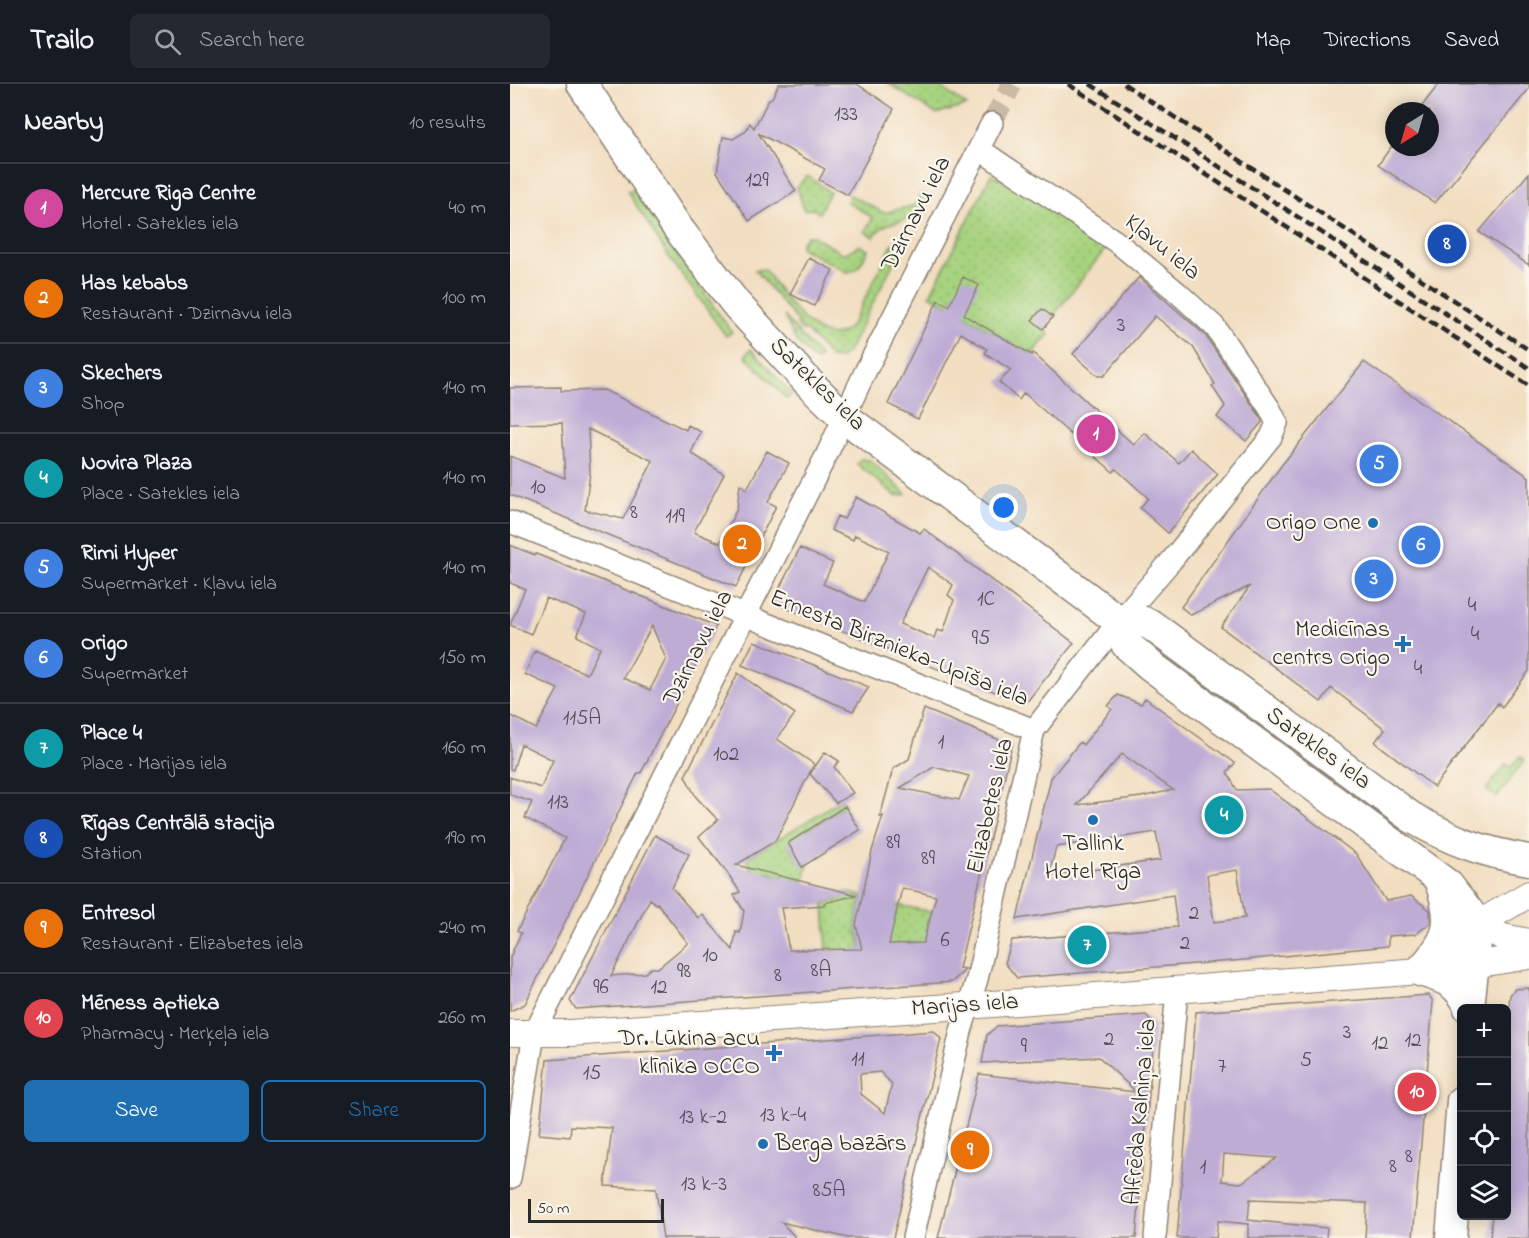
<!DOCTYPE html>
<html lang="en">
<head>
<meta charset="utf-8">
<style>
  :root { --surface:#171b24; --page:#242831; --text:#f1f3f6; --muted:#9ea1a6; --line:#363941; --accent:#1f6fb2 }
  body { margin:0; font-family:"Indie Flower",sans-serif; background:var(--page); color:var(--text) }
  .controls { position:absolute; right:18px; bottom:18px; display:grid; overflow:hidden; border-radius:9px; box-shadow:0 3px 15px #0003 }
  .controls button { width:54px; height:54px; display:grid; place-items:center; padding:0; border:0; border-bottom:2px solid var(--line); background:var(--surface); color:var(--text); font:30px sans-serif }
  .compass { position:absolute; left:875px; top:18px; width:54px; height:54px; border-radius:50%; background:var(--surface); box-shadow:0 3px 15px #0003; rotate:217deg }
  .scale { position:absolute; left:18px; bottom:15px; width:136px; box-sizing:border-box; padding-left:6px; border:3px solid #2b2b2b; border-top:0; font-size:16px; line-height:21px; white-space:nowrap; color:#2b2b2b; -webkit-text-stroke:4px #fbf7ec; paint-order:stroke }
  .you { position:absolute; left:494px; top:424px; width:21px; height:21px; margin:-15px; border:4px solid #fff; border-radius:50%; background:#1a73e8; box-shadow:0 0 0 9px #1a73e833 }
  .badge { display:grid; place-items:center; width:39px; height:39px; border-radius:50%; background:var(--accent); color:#fff; font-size:20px; font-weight:700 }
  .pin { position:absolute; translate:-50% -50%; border:3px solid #fff; box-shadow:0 2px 6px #0006 }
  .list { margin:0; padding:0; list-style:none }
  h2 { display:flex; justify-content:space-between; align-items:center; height:78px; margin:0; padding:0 24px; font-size:26px }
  h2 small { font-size:20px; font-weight:400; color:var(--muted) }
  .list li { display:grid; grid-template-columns:39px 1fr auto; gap:18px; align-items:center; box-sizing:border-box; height:90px; padding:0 24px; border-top:2px solid var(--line) }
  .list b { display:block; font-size:22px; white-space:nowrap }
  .list p { margin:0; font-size:20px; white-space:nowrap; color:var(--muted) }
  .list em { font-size:20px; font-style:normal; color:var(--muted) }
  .actions { display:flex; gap:12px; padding:18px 24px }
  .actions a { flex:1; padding:14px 0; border:2px solid var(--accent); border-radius:9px; text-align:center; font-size:21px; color:var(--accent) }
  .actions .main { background:var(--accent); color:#fff }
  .icon { flex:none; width:33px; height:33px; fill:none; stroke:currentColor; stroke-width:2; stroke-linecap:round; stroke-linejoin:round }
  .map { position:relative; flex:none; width:1019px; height:1154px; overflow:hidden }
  header { display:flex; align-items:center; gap:36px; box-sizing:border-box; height:84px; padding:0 30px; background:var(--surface); border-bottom:2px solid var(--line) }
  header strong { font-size:28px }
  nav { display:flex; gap:33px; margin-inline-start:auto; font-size:21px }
  .search { width:420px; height:54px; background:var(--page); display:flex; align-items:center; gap:15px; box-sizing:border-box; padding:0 21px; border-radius:9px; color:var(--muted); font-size:22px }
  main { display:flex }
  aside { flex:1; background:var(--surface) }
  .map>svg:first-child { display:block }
</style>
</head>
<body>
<header>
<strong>Trailo</strong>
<div class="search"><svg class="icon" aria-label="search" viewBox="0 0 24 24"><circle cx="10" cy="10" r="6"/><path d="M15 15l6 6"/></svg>Search here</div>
<nav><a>Map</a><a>Directions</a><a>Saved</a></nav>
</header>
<main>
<aside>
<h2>Nearby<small>10 results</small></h2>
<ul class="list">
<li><span class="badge" style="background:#d1479c">1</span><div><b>Mercure Riga Centre</b><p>Hotel · Satekles iela</p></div><em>40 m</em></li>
<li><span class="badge" style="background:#e8710a">2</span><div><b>Has kebabs</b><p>Restaurant · Dzirnavu iela</p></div><em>100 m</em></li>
<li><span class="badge" style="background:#3f7fe0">3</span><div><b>Skechers</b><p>Shop</p></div><em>140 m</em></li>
<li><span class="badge" style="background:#0f9aa8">4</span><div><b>Novira Plaza</b><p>Place · Satekles iela</p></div><em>140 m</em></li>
<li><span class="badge" style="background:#3f7fe0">5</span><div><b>Rimi Hyper</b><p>Supermarket · Kļavu iela</p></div><em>140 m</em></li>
<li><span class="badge" style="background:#3f7fe0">6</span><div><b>Origo</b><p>Supermarket</p></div><em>150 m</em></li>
<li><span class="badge" style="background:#0f9aa8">7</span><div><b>Place 4</b><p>Place · Marijas iela</p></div><em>160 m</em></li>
<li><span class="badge" style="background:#1a4fb4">8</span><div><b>Rīgas Centrālā stacija</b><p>Station</p></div><em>190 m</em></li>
<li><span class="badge" style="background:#e8710a">9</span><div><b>Entresol</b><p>Restaurant · Elizabetes iela</p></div><em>240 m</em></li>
<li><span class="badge" style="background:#e0444e">10</span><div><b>Mēness aptieka</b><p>Pharmacy · Merķeļa iela</p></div><em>260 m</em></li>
</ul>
<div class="actions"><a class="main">Save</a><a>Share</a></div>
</aside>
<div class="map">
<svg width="1019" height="1154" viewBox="0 0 1019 1154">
  <defs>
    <pattern id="grass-dots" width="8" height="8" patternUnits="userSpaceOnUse" patternTransform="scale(1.5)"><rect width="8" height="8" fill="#a7d37f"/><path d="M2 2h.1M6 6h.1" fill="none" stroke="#90b56e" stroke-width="1.8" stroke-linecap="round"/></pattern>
  </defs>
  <rect width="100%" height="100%" fill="#fbf7ec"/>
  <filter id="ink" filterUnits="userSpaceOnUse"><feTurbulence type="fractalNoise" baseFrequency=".0167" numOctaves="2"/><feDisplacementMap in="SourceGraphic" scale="12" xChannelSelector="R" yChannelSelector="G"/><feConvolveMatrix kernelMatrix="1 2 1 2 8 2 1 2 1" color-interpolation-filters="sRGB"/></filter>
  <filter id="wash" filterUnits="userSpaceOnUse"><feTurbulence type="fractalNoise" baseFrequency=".008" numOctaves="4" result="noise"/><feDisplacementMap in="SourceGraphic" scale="24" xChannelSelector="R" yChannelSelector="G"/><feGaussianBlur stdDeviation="1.35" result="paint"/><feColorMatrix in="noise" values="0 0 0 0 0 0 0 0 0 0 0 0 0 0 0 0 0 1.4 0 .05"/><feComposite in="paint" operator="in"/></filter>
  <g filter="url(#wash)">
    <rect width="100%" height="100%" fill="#f2dec1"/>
    <!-- grass -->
    <path fill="url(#grass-dots)" stroke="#697f55" stroke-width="1.5" d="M379,0H426L457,22L426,30Z
      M481,91L505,101L597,163L533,245L539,250L521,271L420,211Z
      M298,92L320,108L309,129L303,125L294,126L287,103Z
      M122,106L126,108L173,179L222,248L216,252L157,170L117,107Z
      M411,109L420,114C415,120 409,128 402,132C388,142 375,134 364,153L354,148L363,134L337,118L340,111L374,129L405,121Z
      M296,152H303L334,170L349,161L358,166C352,176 350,187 337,188L291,164V159Z
      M383,159L391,164L338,268L329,275L321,274L296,246L293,247L287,241L289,239L245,186L254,185C269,205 313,278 342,240Z
      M274,232L310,273L305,277L286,257Z
      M241,265L282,310L277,315L235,272Z
      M351,375L360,376L396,410L386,412L347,380Z
      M1010,672L1015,676L987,713L976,706L996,680L1001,683Z
      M332,715L335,721L284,756L285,757L279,761L290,779H298L294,798L256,788L248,794L236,775Z
      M335,808L352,812L346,841L352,865L317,867L314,819L334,814Z
      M388,821L422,828L416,844L418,846L415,860L400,859L397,861L374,863Z"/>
    <g id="blocks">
      <!-- building -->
      <path fill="#beacd5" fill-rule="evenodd" d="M269,0H347L384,25L338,111L309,96L315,85L248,49L286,107L239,137L207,88L213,53L223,55L235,48L240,39L244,44L259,15L262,14Z
        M929,0H1019V5L925,119L868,81L881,63H920V27H908Z
        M1019,89V181L969,148Z
        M299,174L323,186L304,222L280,210Z
        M453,193L469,201L454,231L522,271L523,269L624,361L635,349L669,379L681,365L708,390L658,449L630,424L638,414L606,385L603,388L514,309L509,316L489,298L501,286L475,269L477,265L451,249L408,335L378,320L428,216L439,222Z
        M629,193L695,251L749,331L752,338L736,357L707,333L715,322L702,302L705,300L683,263L645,232L594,292H588L563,270Z
        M532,225L543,233L533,245L522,236Z
        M854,278L1019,393V587L992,623L988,619L924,703L865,658L875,645L853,628L821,604L811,618L711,543L740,502L681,531L671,523L771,382Z
        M51,303V307L94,306L176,346L178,341L191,348L181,369L214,390L184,448L210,459L227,425L230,400L237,405L257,367L279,379L258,418L266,422L226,503L0,411V372L55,394L52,339L0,340V304ZM78,345L143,377L113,435L75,426L80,389Z
        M346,413L410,449L414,445L564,559L515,620L268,521L265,513L290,464L323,479L313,500L354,518L379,467L345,451L343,456L321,446L327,432L334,435ZM418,483L443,501L438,511L444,516L433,548L427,546L424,554L390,540Z
        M0,461L25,471L26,470L206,542L131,689H128L115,715L15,920L0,927V873L11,849L7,847L55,754L15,734L22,718L0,711V693L31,704L43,676L11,660L3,686L0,685V631L26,645L48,605L15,590L25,567L77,590L90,564L67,552L76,530L36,514L21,550L0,541L15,505L0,499ZM142,542L156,575L140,606L113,594Z
        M244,557L359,603L343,627L232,581Z
        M228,589L285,630L267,655L304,680L265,757L226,781L347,811L314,819V821L271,824L279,866L352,865L346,841L362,767L373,732L370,733L383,685L399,675L414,625L502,661L449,884L456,885L442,898L66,925L60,917L145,751L179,770L162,804L188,834L192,830L223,866L226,848L230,849L234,827L224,811L230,808L216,787L189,753L208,736L186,713L175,692ZM424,683L459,692L449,716L390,704ZM392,804L426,812L413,859L379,860ZM140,815L146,820L147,819L178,859L148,884H141L135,889L101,892Z
        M608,611L631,620L635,614L725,679L717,688L727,706L759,705L846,770L876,817L901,812L920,826V839L906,850L878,852V862L723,877L507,894L495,879L502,856L667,843L663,811L507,835L541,694L570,658L573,661L602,625L598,622ZM612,670L663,706L631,713L567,721ZM646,748L651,776L539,792L546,763ZM727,786L735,834L704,838L697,791Z
        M315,668L329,677L324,683L343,709L326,719L300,690Z
        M335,722L350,746L292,783L278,759Z
        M1019,904V1154H980L982,1131H996V957L1000,911L1005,905Z
        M919,911L923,918L903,1154H855L857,1119L740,1115L738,1136L817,1144L816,1154H738V1140L708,1137L706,1154H667L686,928ZM714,1070L767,1074L731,1099L712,1097Z
        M636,931L645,941L626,1154H428L469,990L626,1008L589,973L472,979L477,951L487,942Z
        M424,947L431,955L383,1154H338L271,1138L286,1154H153L146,1105L95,1102L102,1044L61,1042L60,1053L29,1050L37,976ZM370,988L382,1000L375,1029L351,1010L350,990Z"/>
    </g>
  </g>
  <g filter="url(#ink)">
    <use href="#blocks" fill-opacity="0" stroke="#8e8476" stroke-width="1.5"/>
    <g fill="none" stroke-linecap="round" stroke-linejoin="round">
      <!-- minor-tunnel -->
      <path stroke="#cabaa3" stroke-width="21" stroke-dasharray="21 10" stroke-linecap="butt" d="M482,39L502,0"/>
      <!-- minor casing -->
      <g stroke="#8e8476" stroke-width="24">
        <path id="minor" d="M0,438L524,646
          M0,1094L24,950L317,370L355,288L482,39
          M403,1154L451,947L467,895L524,646L609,537L661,477L761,353L767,339L760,325L705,243L667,208L608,159L469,65
          M645,1154L667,906"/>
      </g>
      <!-- major casing -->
      <g stroke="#8e8476" stroke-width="28">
        <path id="major" d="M968,840L993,853L1019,858
          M923,876L968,840L1019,810
          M0,949H60L469,921L910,887L963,881L1019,872"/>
      </g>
      <!-- highway casing -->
      <g stroke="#8e8476" stroke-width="33">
        <path id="highway" d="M72,0L167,143L226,220L300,300L334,333L609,537L634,538L641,541L901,733C942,757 972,768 1019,776
          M609,537L616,560L641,582L938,801L968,840L959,924
          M930,798C945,840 940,855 910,887C934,894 946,897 959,921
          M941,1154L952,1017"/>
      </g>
      <!-- minor -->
      <use href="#minor" stroke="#fff" stroke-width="21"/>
      <!-- major -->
      <use href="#major" stroke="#fff" stroke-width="26"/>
      <!-- highway -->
      <use href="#highway" stroke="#fff" stroke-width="30"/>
      <!-- rail -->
      <path stroke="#2b2b2b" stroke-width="4.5" stroke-dasharray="9 4.5" stroke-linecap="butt" d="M558,0L1019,302
        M580,0L774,124L1019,284
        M614,0L1019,266"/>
    </g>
  </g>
  <!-- markers -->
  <g fill="#1f6fb2" stroke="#fbf7ec" stroke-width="2">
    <circle cx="863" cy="439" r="6"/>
    <path d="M890 551h6v6h6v6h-6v6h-6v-6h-6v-6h6z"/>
    <circle cx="583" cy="736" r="6"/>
    <path d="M261 960h6v6h6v6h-6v6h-6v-6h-6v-6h6z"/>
    <circle cx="253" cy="1060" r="6"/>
  </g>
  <g text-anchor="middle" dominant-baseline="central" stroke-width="4.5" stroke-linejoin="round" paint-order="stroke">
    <!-- number labels -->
    <g font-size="21" fill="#504b56">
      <text x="336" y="31">133</text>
      <text x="247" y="97">129</text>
      <text x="611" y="242">3</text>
      <text x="28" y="404">10</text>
      <text x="124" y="429">8</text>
      <text x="165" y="433">119</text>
      <text x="476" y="516">1C</text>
      <text x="962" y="522">4</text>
      <text x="965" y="551">4</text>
      <text x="471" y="555">95</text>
      <text x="908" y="585">4</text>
      <text x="72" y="635">115A</text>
      <text x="431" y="659">1</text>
      <text x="216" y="671">102</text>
      <text x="48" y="719">113</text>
      <text x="383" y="759">89</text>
      <text x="418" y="775">89</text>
      <text x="684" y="830">2</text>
      <text x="435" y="857">6</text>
      <text x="675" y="860">2</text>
      <text x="200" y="872">10</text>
      <text x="311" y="887">8A</text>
      <text x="174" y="888">98</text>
      <text x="268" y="892">8</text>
      <text x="91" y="904">96</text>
      <text x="149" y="904">12</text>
      <text x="837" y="949">3</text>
      <text x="599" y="956">2</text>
      <text x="903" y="957">12</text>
      <text x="870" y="960">12</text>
      <text x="514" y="963">9</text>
      <text x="348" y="976">11</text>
      <text x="796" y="977">5</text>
      <text x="712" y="983">7</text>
      <text x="82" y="990">15</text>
      <text x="273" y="1032">13 k-4</text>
      <text x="193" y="1034">13 k-2</text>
      <text x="899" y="1073">8</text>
      <text x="883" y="1083">8</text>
      <text x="693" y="1084">1</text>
      <text x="194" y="1101">13 k-3</text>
      <text x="319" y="1107">85A</text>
    </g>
    <!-- street labels -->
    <g font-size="24" fill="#2b2b2b" stroke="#fbf7ec">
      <text transform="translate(407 130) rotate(-63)">Dzirnavu iela</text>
      <text transform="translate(652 164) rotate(39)">Kļavu iela</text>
      <text transform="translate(307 301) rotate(44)">Satekles iela</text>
      <text transform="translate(189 564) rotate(-63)">Dzirnavu iela</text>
      <text transform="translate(389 565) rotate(22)">Ernesta Birznieka-Upīša iela</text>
      <text transform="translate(808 665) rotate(36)">Satekles iela</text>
      <text transform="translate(481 722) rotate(-77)">Elizabetes iela</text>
      <text transform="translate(455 922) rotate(-4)">Marijas iela</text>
      <text transform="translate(631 1028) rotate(-85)">Alfrēda Kalniņa iela</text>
    </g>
    <!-- poi labels -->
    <g font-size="24" fill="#2b2b2b" stroke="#fbf7ec" text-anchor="end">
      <text x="851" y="439">Origo One</text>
      <text x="880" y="546">Medicīnas<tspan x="880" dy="28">centrs Origo</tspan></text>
      <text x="583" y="760" text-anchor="middle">Tallink<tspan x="583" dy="28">Hotel Rīga</tspan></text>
      <text x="250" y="955">Dr. Lūkina acu<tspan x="250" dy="28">klīnika OCCO</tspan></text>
      <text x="265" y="1060" text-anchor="start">Berga bazārs</text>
    </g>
  </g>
</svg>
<div class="controls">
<button>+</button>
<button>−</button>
<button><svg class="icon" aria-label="locate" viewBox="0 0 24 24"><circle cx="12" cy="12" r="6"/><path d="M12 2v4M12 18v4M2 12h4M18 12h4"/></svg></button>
<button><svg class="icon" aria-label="layers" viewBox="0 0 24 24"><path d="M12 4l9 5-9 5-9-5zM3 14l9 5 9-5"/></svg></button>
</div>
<svg class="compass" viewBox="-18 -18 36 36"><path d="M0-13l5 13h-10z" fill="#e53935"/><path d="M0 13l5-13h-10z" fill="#9ea1a6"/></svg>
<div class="scale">50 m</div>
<div class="you"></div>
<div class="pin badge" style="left:586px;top:350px;background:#d1479c">1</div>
<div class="pin badge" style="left:232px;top:460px;background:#e8710a">2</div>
<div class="pin badge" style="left:864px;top:495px;background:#3f7fe0">3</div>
<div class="pin badge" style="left:714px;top:731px;background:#0f9aa8">4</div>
<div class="pin badge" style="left:869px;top:380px;background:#3f7fe0">5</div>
<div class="pin badge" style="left:911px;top:461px;background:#3f7fe0">6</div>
<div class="pin badge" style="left:577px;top:861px;background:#0f9aa8">7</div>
<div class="pin badge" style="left:937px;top:160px;background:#1a4fb4">8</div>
<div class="pin badge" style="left:460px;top:1066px;background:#e8710a">9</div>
<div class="pin badge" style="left:907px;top:1008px;background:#e0444e">10</div>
</div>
</main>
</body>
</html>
